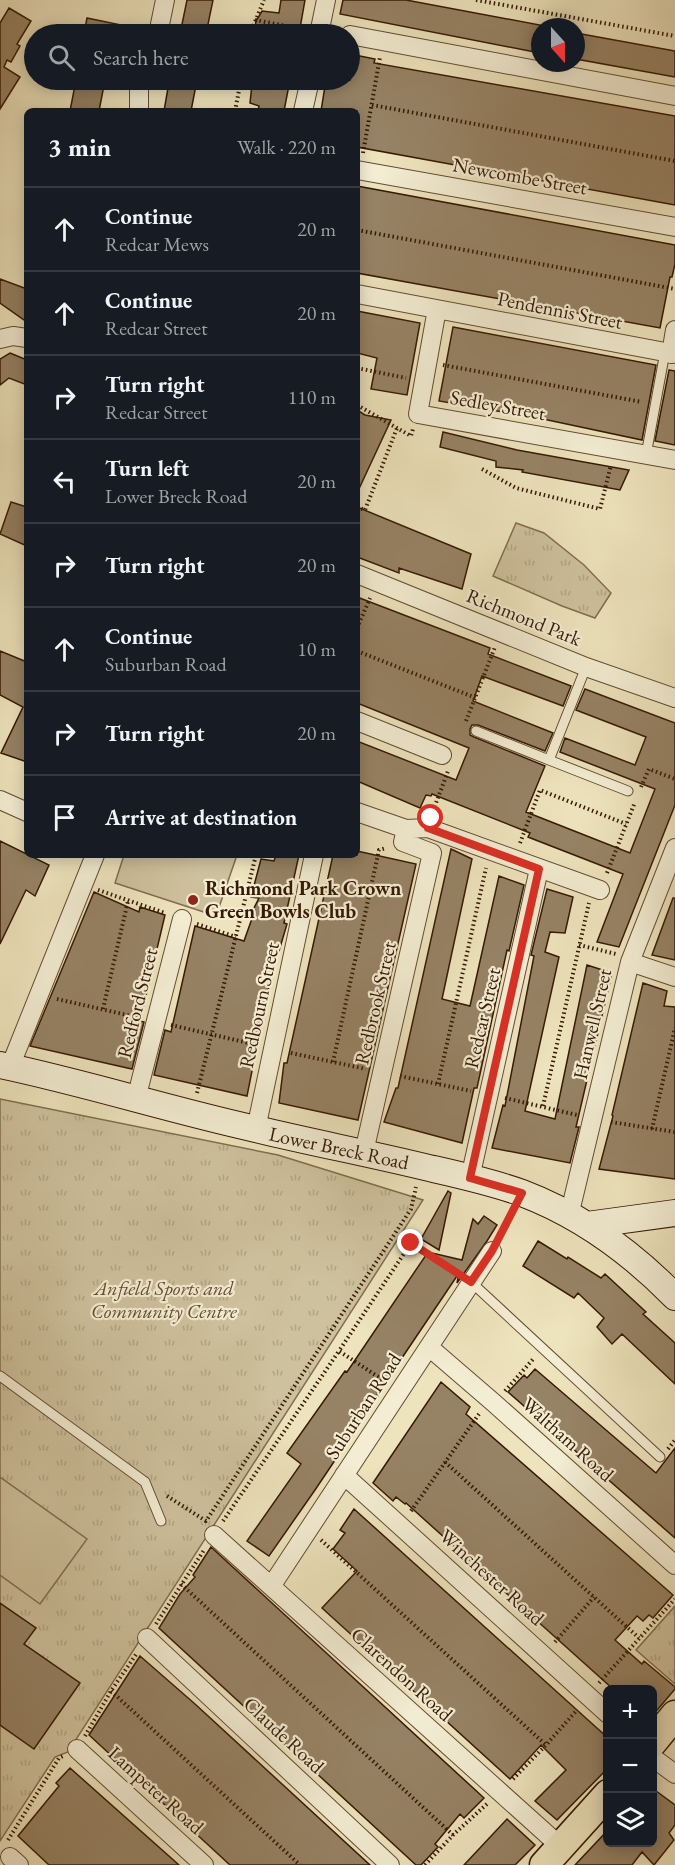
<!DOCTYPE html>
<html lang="en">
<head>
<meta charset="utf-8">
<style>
  :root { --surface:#171b24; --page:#242831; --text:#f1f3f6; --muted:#9ea1a6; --line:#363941 }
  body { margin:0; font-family:"EB Garamond",serif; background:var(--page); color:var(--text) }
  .controls { position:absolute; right:18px; bottom:18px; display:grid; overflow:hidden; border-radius:9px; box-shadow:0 3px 15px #0003 }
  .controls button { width:54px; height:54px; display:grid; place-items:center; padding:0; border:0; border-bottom:2px solid var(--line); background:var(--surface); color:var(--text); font:30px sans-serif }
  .compass { position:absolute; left:531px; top:18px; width:54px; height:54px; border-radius:50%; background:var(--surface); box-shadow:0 3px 15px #0003; rotate:159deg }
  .stop { position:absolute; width:18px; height:18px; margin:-14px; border:4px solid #d93025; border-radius:50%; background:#fff }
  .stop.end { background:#d93025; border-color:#fff; box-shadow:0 2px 6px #0008 }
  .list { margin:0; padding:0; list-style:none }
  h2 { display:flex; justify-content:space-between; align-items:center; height:78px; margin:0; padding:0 24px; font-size:26px }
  h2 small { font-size:20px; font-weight:400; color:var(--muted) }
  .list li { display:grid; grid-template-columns:39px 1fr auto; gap:18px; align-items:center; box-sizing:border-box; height:84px; padding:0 24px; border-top:2px solid var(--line) }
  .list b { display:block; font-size:22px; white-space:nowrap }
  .list p { margin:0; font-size:20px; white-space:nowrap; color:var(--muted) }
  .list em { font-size:20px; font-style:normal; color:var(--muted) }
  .icon { flex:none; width:33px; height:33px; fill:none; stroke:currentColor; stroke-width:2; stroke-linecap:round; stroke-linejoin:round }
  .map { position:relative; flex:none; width:675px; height:1865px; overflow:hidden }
  .search { position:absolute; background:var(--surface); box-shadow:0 3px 15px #0003; left:24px; top:24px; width:336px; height:66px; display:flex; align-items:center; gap:15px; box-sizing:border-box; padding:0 21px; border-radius:33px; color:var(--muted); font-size:22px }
  .panel { position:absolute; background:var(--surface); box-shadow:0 3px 15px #0003; left:24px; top:108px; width:336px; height:750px; border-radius:9px }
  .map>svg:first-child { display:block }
</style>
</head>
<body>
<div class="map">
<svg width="675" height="1865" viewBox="0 0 675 1865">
  <defs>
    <pattern id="grass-tufts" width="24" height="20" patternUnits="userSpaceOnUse" patternTransform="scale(1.5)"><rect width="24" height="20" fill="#cec19d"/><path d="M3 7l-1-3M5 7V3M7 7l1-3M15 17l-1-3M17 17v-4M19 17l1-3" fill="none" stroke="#b2a586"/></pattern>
  </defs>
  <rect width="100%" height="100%" fill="#ede3bc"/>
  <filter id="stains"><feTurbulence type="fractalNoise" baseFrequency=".00333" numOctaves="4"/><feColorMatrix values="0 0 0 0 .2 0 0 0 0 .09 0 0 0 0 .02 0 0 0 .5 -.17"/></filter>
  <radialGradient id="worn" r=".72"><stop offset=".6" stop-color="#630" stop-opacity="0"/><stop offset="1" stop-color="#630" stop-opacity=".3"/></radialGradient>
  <!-- grass -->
  <path fill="url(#grass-tufts)" stroke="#826d50" stroke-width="1.5" d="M516,523L544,533L584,565L611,593L595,618L562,606L493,576Z
    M0,1099L278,1155L423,1200L68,1752L55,1757L0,1841Z
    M675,1606V1684L636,1650Z"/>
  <!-- garden -->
  <path fill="#cec19d" stroke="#826d50" stroke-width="1.5" d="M124,855H237L216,916L115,883Z
    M0,1477L87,1539L40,1604L0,1575Z"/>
  <!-- building -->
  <path fill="#968264" stroke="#371904" stroke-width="1.5" d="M187,0H213L206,34H180Z
    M281,0H305L299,34H254L256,21L262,11L279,13Z
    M343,0H406L540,25V53L340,14Z
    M9,8L31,21L17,44L20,46L11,62L7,60L4,67L20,77L0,109V23Z
    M87,18L131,27L130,34H84Z
    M576,33L675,51V77L576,59Z
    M350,54L375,59L374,63L675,116V205L357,147V111H321L326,80H350Z
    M76,80H105L99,111H70Z
    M171,80H197L191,111H164L169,82H171Z
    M263,80H290L284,111H258L259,106L250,103L252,84L264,87Z
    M357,186L675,245V264L672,277H670L660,328L357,273Z
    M0,279L27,289V322L0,303Z
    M357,311L420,323L407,395L371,389L377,358L357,353Z
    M453,327L656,365L642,440L543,419L439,401Z
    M10,353L27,360V385L9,378L0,385V359Z
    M669,370L675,371V445L655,441Z
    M357,410L365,415L391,420L357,493Z
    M443,432L517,450L629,470L620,490L522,472L523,470L496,467V461L440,447Z
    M11,502L27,507V546L0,534Z
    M357,507L471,554L462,589L399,568V573L357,557Z
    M357,597L490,648L488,654L571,686L563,706L482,676L473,701L553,733L545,751L478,725H472L470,729V735L474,737L545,766L526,812L630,853L655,789L560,752L565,738L635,765L646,737L576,710L585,689L675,723V805L619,947L597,942L623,874L528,837L530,833L432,794L431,796L426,795L420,808L357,781V741L456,780L469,748L357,703Z
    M0,651L27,662V762L1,753L23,707L0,695Z
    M0,841L49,865L35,896L26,890L0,944Z
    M451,849L472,859L442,999L470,1006L499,876L524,885L509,951L507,950L477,1088H474L462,1143L384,1122L396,1088H398Z
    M357,851L416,864L358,1120L279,1103L284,1063H287L333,855H357Z
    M276,855H299L284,923L287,924L279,951H276L247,1096L154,1075L165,1030L171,1032L195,926L244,941L255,910H253L259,898L251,897L261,859L274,861Z
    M547,889L573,897L565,933L550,932L545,952L559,957L525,1111L555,1119L587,965L612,973L576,1127H579L570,1163L492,1148L503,1105L505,1106L534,956L531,955Z
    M94,892L139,912L140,907L165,915L140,1021L144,1022L132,1069L30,1046Z
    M673,898H675V960L652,955Z
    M643,983L667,991L664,1006L675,1007V1179L599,1169L613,1116L612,1115Z
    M448,1191L451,1193L439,1250L421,1239Z
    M484,1216L497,1225L487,1241L457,1283L459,1273L377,1395L378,1396L315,1490L269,1556L247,1541L301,1464L287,1453L345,1371L347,1372L428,1252L462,1260L473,1219L478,1224Z
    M538,1241L567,1259L568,1257L601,1278L605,1274L646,1312L643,1314L675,1343V1384L622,1334L612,1344L597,1327L604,1318L578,1293L574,1298L523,1266Z
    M535,1369L656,1473L675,1448V1538L508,1392L524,1375L527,1378Z
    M441,1382L470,1407L466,1414L673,1595L653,1618L649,1615L643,1621L637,1616L615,1640L642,1664L644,1661L675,1687V1689L652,1716V1689H613L406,1503L405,1504L396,1497L393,1501L373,1483Z
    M354,1509L608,1738V1768L557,1820L535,1801L566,1770L541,1745L510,1779L322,1608L357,1571L333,1549L345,1533L340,1530Z
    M211,1547L484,1798L464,1818L460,1814L435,1844L438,1847L421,1865H416L159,1628L180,1594L195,1577L193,1575Z
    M0,1603L36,1628L24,1644L80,1683L34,1749L0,1725Z
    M140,1656L195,1704L370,1865H230L89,1735Z
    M70,1768L179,1865H49L18,1836L59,1786L56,1783Z
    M652,1788L675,1805V1825L669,1833L674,1840L654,1865L642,1852L632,1865H575L608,1830V1842H652Z
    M507,1819L535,1845L515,1865H464Z"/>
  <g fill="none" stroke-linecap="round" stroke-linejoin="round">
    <!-- lane casing -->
    <g stroke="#644c32" stroke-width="11">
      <path id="lane" d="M646,455L665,352
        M586,667L549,760L628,791
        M476,731L549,760
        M471,1282L660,1457
        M0,1376L145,1482L161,1521"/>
    </g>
    <!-- street casing -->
    <g stroke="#644c32" stroke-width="20">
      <path id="street" d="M158,34L165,0
        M319,34L326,0
        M350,35L675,96
        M139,80V111
        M303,111L310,80
        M357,170L675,227
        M357,294L675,354
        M437,309L418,414L675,460
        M0,339L13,336L27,338
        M671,354L675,330
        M357,574L586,667L675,698
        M357,721L442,755
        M0,800L27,812
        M357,812L406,829L403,842L432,853L364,1152
        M406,829L428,828L600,890
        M630,962L675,977
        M10,1067L95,855
        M136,1099L182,919
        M256,1129L314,855
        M470,1178L539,869
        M569,1216L630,962L675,848
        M429,1347L494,1403L675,1565
        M344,1475L608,1714
        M214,1535L560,1846
        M272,1585L492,1251
        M147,1638L390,1865
        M77,1749L204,1865
        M652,1757L675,1774
        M10,1857L19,1865"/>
    </g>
    <!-- secondary casing -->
    <g stroke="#371904" stroke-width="28">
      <path id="secondary" d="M0,1065C86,1083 170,1110 256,1129C314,1143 372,1154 429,1168C460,1175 492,1182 522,1193C580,1215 632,1253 675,1297
        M587,1225L675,1213"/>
    </g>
    <!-- primary casing -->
    <g stroke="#371904" stroke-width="31">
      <path id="primary" d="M652,1743L675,1715
        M544,1865L608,1794"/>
    </g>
    <!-- path -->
    <path stroke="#371904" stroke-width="4" stroke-dasharray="1.5 3" stroke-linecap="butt" d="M476,0L675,36
      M255,20L302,29
      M250,34L264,0
      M372,105L675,161
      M235,111L241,80
      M363,153L380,57
      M357,230L675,289
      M443,365L642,402
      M357,368L406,378
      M357,405L411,436L413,429
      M482,469L516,488L600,509L611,465
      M357,507L365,510L397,428
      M357,628L370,598
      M357,651L476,698
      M466,721L495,647
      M641,787L649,769L675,779
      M433,811L448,771
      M520,843L540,790L626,824
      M607,873L635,802
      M98,890L165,913
      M197,924L236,937
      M579,945L616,954
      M57,999L140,1018
      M103,1009L128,901
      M171,1025L257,1045
      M291,1053L366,1069
      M333,1062L379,850L386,848
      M400,1076L471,1091
      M438,1084L486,868
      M197,1093L256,855
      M505,1098L577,1115
      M543,1106L589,903
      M611,1122L675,1132
      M652,1129L675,1028
      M499,1237L513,1212
      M386,1382L339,1351L411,1243L458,1274
      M505,1391L534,1358
      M668,1449L675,1440
      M445,1462L639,1638
      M167,1496L206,1521L411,1209L416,1187
      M411,1511L479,1414
      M223,1521L339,1351
      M321,1540L546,1745
      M181,1584L453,1835
      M156,1624L204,1550
      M555,1642L594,1597
      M599,1683L675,1599
      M111,1691L300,1865
      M85,1736L111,1691L137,1653
      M513,1779L546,1745L577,1710
      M8,1840L59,1758L63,1756
      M425,1865L453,1835L488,1803"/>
    <!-- lane -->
    <use href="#lane" stroke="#f3edd3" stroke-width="9"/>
    <!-- street -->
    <use href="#street" stroke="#f3edd3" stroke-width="18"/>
    <!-- secondary -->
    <use href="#secondary" stroke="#f3edd3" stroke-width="26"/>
    <!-- primary -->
    <use href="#primary" stroke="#ede3bc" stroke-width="28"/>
  </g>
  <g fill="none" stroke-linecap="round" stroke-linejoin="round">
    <!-- route -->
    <path stroke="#d93025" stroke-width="8" d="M411,1243L471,1282L492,1251L522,1193L470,1178L539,869L428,828L431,818"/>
  </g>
  <!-- markers -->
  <circle fill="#8f2418" stroke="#f3edd3" stroke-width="2" cx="193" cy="900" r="6"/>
  <g text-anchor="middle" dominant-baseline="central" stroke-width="4.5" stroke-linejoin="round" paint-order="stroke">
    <!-- street labels -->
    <g font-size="20" fill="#371904" stroke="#f3edd3">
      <text transform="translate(520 176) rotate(10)">Newcombe Street</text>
      <text transform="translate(560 310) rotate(11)">Pendennis Street</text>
      <text transform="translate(498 405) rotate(10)">Sedley Street</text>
      <text transform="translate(524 617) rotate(22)">Richmond Park</text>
      <text transform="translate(137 1003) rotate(-76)">Redford Street</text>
      <text transform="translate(375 1003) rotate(-77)">Redbrook Street</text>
      <text transform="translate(259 1005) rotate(-78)">Redbourn Street</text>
      <text transform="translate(482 1018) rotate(-77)">Redcar Street</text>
      <text transform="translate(592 1024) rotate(-77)">Hanwell Street</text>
      <text transform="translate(339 1148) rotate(12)">Lower Breck Road</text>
      <text transform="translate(363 1406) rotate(-57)">Suburban Road</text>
      <text transform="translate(568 1439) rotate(42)">Waltham Road</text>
      <text transform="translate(492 1577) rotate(42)">Winchester Road</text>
      <text transform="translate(402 1674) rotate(42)">Clarendon Road</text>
      <text transform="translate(284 1735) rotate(43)">Claude Road</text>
      <text transform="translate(156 1790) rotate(42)">Lampeter Road</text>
    </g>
    <!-- poi labels -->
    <g font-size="20" font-weight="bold" fill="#371904" stroke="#f3edd3" text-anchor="start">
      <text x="205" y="888">Richmond Park Crown<tspan x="205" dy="23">Green Bowls Club</tspan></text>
    </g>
    <!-- park labels -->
    <g font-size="20" font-style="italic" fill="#644b32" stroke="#f3edd3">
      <text x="164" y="1288">Anfield Sports and<tspan x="164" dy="23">Community Centre</tspan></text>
    </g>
  </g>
  <rect width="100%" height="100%" filter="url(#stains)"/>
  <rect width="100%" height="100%" fill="url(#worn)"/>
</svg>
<div class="controls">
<button>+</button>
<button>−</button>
<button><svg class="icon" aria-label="layers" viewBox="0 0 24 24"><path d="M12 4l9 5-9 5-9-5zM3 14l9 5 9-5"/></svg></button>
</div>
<svg class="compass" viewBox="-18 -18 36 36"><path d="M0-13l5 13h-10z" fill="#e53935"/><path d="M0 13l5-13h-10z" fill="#9ea1a6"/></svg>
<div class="stop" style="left:431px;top:818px"></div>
<div class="stop end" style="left:411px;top:1243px"></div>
<div class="search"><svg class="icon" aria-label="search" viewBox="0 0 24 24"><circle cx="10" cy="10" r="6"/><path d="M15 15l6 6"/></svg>Search here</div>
<section class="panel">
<h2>3 min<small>Walk · 220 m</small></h2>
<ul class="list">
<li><svg class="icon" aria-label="ahead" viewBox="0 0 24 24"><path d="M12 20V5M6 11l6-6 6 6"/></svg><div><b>Continue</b><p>Redcar Mews</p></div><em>20 m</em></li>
<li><svg class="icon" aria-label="ahead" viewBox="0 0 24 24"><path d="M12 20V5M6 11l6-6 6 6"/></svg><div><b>Continue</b><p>Redcar Street</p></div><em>20 m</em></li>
<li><svg class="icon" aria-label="right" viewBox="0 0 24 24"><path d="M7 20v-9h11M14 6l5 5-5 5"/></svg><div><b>Turn right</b><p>Redcar Street</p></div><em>110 m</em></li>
<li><svg class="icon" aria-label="left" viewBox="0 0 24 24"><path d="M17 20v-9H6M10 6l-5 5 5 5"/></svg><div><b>Turn left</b><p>Lower Breck Road</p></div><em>20 m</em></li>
<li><svg class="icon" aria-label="right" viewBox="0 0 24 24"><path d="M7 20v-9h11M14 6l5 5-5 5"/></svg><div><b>Turn right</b></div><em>20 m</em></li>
<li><svg class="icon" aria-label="ahead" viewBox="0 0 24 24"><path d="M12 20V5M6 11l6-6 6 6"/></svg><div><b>Continue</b><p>Suburban Road</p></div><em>10 m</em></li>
<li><svg class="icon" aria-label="right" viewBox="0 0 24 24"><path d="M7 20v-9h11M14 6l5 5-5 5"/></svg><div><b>Turn right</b></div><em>20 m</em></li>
<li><svg class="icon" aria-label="arrive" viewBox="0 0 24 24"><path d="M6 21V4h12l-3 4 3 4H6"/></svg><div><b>Arrive at destination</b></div></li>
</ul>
</section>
</div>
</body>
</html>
